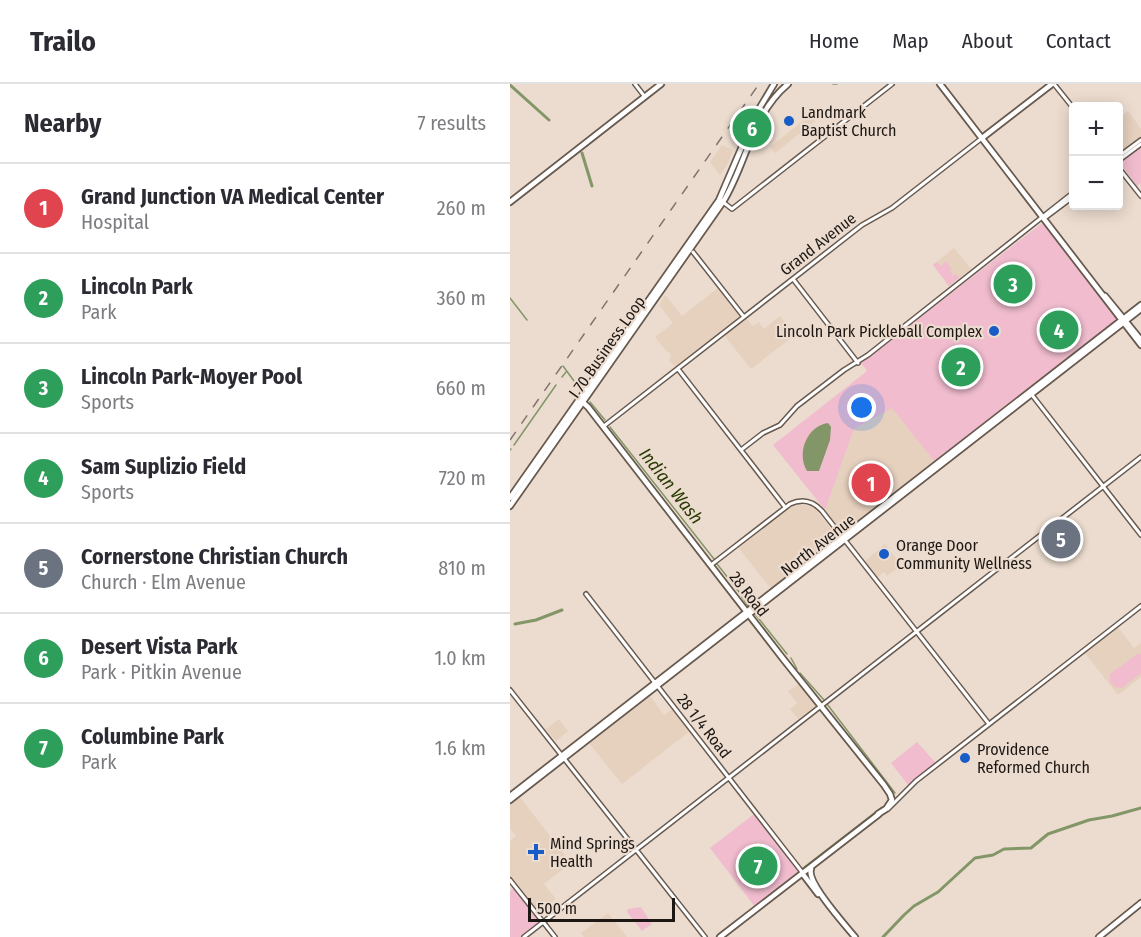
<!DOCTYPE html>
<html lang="en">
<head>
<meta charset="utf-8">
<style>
  :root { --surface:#fff; --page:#f2f2f3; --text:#2b2b33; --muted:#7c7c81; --line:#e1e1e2; --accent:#db2777 }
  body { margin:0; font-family:"Fira Sans Condensed",sans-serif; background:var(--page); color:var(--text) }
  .controls { position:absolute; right:18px; top:18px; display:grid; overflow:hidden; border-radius:6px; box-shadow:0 3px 15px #0003 }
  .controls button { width:54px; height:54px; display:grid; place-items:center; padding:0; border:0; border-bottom:2px solid var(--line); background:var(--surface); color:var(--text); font:30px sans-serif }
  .scale { position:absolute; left:18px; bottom:15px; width:147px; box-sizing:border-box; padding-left:6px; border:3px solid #1d1713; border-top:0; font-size:16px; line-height:21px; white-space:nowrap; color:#1d1713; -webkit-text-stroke:4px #ecdccf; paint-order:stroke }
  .you { position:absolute; left:352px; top:324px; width:21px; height:21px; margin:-15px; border:4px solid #fff; border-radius:50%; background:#1a73e8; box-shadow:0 0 0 9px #1a73e833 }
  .badge { display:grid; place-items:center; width:39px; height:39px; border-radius:50%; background:var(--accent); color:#fff; font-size:20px; font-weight:700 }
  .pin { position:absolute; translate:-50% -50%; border:3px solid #fff; box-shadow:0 2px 6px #0006 }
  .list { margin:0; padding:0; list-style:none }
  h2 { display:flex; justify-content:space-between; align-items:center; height:78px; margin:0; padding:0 24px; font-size:26px }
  h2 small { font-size:20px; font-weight:400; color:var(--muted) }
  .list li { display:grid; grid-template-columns:39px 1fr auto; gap:18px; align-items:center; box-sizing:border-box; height:90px; padding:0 24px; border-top:2px solid var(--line) }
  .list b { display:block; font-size:22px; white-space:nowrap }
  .list p { margin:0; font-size:20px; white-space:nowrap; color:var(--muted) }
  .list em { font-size:20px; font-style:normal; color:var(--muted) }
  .map { position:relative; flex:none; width:631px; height:853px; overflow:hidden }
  header { display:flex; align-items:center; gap:36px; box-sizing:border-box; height:84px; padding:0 30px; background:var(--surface); border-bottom:2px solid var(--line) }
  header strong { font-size:28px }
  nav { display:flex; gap:33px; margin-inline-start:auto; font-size:21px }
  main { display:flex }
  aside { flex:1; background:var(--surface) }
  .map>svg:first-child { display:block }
</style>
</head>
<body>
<header>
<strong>Trailo</strong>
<nav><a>Home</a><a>Map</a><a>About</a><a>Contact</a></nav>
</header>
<main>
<aside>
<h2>Nearby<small>7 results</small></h2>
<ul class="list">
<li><span class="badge" style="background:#e0444e">1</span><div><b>Grand Junction VA Medical Center</b><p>Hospital</p></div><em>260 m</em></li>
<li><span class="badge" style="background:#2e9e5b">2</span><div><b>Lincoln Park</b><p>Park</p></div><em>360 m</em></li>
<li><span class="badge" style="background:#2e9e5b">3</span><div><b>Lincoln Park-Moyer Pool</b><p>Sports</p></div><em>660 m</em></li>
<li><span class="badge" style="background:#2e9e5b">4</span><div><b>Sam Suplizio Field</b><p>Sports</p></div><em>720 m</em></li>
<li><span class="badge" style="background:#6b7280">5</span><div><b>Cornerstone Christian Church</b><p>Church · Elm Avenue</p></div><em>810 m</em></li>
<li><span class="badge" style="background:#2e9e5b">6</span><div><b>Desert Vista Park</b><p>Park · Pitkin Avenue</p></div><em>1.0 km</em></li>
<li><span class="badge" style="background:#2e9e5b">7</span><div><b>Columbine Park</b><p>Park</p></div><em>1.6 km</em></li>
</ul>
</aside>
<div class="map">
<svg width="631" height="853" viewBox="0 0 631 853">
  <rect width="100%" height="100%" fill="#ecdccf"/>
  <!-- built -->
  <path fill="#e6d0be" d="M618,27L631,45V53L609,71V34Z
    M299,28L305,37L265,69L260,63L294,36L293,33Z
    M212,61L223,66L217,81L210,91L200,78Z
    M444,164L461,185L439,202L423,181Z
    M208,204L230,232L165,283L159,276L161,272L160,269L156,267L145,253L163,239L149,221L155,211L172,232Z
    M270,232L285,251L241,285L214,251L236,234L243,242L249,238L254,245Z
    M382,323L425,378L333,450L315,426L344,345Z
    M290,420L305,424L328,454L262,506L228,463L279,424Z
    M375,460L389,478V483L377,492L374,488L367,494L354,478Z
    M607,542L624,564L631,559V593L608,611L574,568Z
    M289,600L307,621L288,635L280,625L287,619L278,607Z
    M140,612L154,631L163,625L180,647L112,700L79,659Z
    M49,635L58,647L46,657L36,645Z
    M9,712L61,779L34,800L46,815L29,828L0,792V757L6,752L0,745V720Z
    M98,829L117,853H74L71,849Z"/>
  <!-- green -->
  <path fill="#f0bcce" d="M631,61V99L627,102L609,78Z
    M531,140L536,141L606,233L605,238L425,378L382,324L344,345L315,426L263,361L357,287L351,279Z
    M436,177L442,186L440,187L443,192L446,190L449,194L439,202L423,181L427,178L431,182Z
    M631,570V589L612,604L605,603L600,598V590L626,571Z
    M407,658L426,679L398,701L381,679Z
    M244,730L288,787V790L245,823L200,764Z
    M3,804L30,837L10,853H0V807Z
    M131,823L142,840L132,847L117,828L118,825Z"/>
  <!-- water -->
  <path fill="#839667" d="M318,339L321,343L320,356L309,387H297C286,369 297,342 318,339Z"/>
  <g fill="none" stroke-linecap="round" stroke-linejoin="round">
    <!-- stream -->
    <path stroke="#839667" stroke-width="1.5" d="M323,0H327
      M0,214L17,236
      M53,282L70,305
      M52,293L56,288
      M80,318L95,336
      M100,343L204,475
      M4,361L46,301
      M0,366L1,365
      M207,480L230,509
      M232,513L238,522
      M245,530L277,570
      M281,574L287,585
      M290,589L314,616
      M317,620L385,709
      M293,784L372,723"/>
    <!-- canal -->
    <path stroke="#839667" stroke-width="3" d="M0,1L39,36
      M72,69L82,102
      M5,540L26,536L52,526
      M373,853L394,831L404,822L428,808L465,774L483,771L494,765L521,764L538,750L579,736L602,732L631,724"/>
    <!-- minor casing -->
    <g stroke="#67594e" stroke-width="6">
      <path id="minor" d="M125,0L135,13
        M544,0L564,25
        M608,73L631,56
        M608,77L631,60
        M608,83L631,112
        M213,118L222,125L382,0
        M536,133L564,112
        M183,168L234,233
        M283,195L348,279
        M168,285L275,423
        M522,311L631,451
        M94,342L352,141L382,124L472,54
        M231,366L253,349L270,341L287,322L334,286L358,271L564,108
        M201,481L280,420C293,414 303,417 312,427L479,640
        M76,510L292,788
        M0,606L195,853
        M378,725L406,697L631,522
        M0,796L45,853
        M14,853L631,373"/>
    </g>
    <!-- major casing -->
    <g stroke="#67594e" stroke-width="8">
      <path id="major" d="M430,0L631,261
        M472,54L542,0
        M0,118L151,0
        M595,212L631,256
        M69,315L78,323L274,576L374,701L380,710L382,716L376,725L368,730
        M0,414L209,116L246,30L264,0
        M0,422L213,118C237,79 241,31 278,0
        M0,712L631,221
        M0,716L631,225
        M301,785C296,798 335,841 345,853
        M292,789L308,810
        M210,853L369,730
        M589,853L631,819"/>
    </g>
    <!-- minor -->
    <use href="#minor" stroke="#fff" stroke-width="3"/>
    <!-- major -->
    <use href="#major" stroke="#fff" stroke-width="4.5"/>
    <!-- rail -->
    <path stroke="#7f746c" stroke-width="1.5" stroke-dasharray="10 10" stroke-linecap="butt" d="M0,356L249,0"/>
  </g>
  <!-- markers -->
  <g fill="#185cc7" stroke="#ecdccf" stroke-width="2">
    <circle cx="279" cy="37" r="6"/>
    <circle cx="484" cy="247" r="6"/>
    <circle cx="374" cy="470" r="6"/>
    <circle cx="455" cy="674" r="6"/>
    <path d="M23 759h6v6h6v6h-6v6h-6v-6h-6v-6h6z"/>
  </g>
  <g text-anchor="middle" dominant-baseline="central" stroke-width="4.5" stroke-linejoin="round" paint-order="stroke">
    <!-- poi labels -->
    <g font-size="16" fill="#1d1713" stroke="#ecdccf" text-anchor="start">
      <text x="291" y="28">Landmark<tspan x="291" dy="18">Baptist Church</tspan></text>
      <text x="472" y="247" text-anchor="end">Lincoln Park Pickleball Complex</text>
      <text x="386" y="461">Orange Door<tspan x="386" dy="18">Community Wellness</tspan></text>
      <text x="467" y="665">Providence<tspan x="467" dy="18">Reformed Church</tspan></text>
      <text x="40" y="759">Mind Springs<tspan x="40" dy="18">Health</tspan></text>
    </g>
    <!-- street labels -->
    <g font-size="16" fill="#1d1713" stroke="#ecdccf">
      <text transform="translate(308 160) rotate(-38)">Grand Avenue</text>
      <text transform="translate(97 263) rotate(-55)">I 70 Business Loop</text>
      <text transform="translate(308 461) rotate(-38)">North Avenue</text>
      <text transform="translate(239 510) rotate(52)">28 Road</text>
      <text transform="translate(194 642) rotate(52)">28 1/4 Road</text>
    </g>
    <!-- water labels -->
    <g font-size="18" font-style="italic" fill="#2a3b03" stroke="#ecdccf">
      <text transform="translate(161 402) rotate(52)">Indian Wash</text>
    </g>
  </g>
</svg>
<div class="controls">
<button>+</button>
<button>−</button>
</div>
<div class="scale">500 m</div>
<div class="you"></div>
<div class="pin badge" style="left:361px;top:399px;background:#e0444e">1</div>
<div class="pin badge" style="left:451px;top:283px;background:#2e9e5b">2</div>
<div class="pin badge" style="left:503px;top:200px;background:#2e9e5b">3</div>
<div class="pin badge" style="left:549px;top:246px;background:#2e9e5b">4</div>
<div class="pin badge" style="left:551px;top:455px;background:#6b7280">5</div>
<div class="pin badge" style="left:242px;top:44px;background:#2e9e5b">6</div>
<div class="pin badge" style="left:248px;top:782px;background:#2e9e5b">7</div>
</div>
</main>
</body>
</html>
